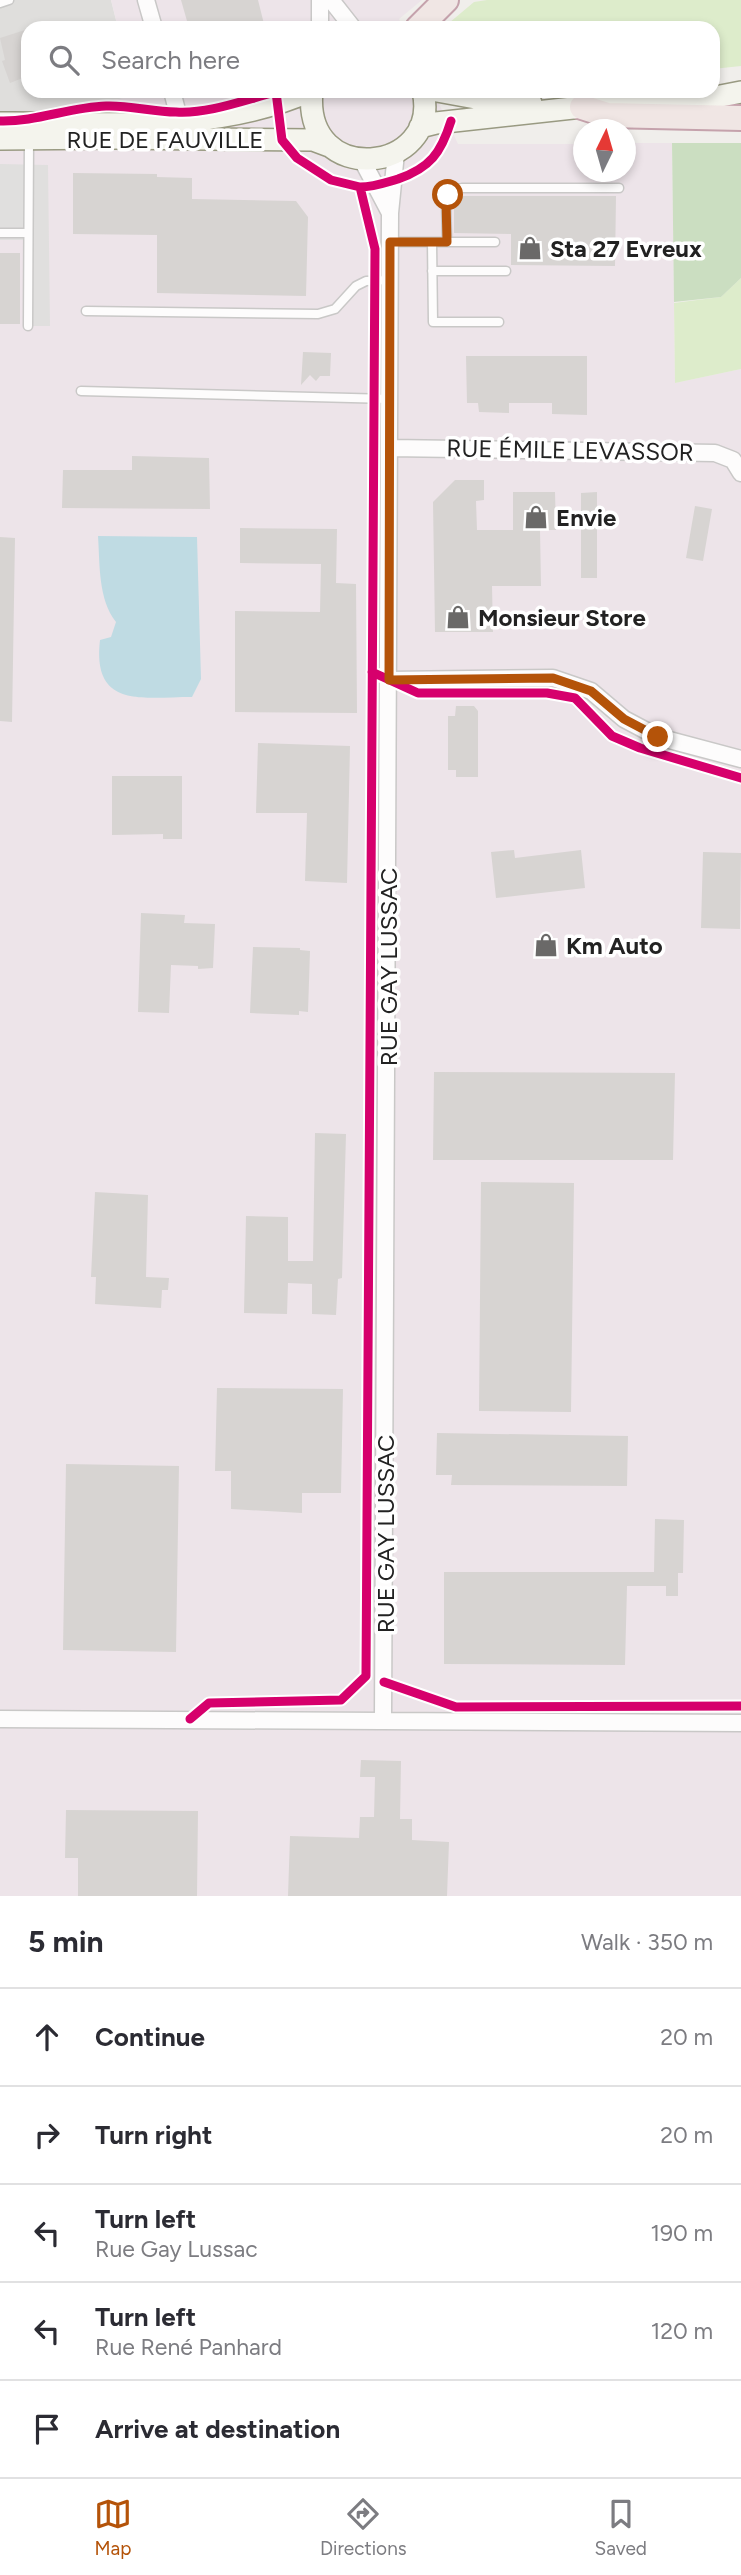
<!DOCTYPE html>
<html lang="en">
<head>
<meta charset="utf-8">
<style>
  :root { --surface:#fff; --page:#f2f2f3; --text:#2b2b33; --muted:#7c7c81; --line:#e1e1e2; --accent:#b45309 }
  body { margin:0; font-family:Figtree,sans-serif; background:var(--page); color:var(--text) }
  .compass { position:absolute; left:573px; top:119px; width:63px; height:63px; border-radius:50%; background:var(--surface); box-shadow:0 4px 10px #0003; rotate:5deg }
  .stop { position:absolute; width:21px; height:21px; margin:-16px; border:5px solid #b45309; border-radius:50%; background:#fff }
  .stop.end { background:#b45309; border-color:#fff; box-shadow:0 2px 7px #0008 }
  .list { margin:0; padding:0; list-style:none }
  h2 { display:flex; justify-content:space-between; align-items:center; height:91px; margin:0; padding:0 28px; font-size:30px }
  h2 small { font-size:23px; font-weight:400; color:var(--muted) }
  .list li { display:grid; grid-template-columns:46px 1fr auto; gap:21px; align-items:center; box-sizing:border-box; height:98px; padding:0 28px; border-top:2px solid var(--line) }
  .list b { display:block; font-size:26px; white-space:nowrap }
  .list p { margin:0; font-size:23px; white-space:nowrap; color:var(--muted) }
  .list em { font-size:23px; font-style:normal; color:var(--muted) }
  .icon { flex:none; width:38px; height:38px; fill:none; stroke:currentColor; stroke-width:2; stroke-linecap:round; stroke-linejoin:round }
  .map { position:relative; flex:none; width:741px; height:1896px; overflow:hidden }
  .search { position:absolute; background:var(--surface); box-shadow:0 4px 10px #0003; left:21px; right:21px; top:21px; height:77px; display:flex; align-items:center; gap:18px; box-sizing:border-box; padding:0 24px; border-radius:21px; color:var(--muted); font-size:26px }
  .sheet { height:581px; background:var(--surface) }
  nav { display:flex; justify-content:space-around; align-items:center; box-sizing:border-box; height:98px; border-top:2px solid var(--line); background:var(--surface); font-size:19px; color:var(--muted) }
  nav a { display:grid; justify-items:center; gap:4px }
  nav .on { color:var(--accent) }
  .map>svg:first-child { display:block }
</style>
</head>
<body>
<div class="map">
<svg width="741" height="1896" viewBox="0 0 741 1896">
  <rect width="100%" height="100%" fill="#f0eeeb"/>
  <!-- residential -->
  <path fill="#dfdedc" d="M0,0H111L118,28H28V91H135L137,96L0,119Z"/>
  <!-- industrial -->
  <path fill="#ede4e9" d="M111,0H422L399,19L403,28H118Z
    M135,91H433L458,144H583L584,172H626V143H672L675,383L741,369V1896H0V119L136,96Z"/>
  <!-- grass -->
  <path fill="#ddeccb" d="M487,0H741V66L713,69V28H443L474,2Z
    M741,278V369L675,383L674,303L721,297Z"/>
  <!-- forest -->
  <path fill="#cbdec1" d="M672,143H741V278L721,297L674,302Z"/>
  <!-- parking -->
  <path fill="#e0dfde" d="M0,164L48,165L50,326H28V240H0Z"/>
  <!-- water -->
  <path fill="#bfdbe3" d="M98,536L197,537L201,679L192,697C142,697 92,709 100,640L111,637L116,622C98,599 100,565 98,536Z"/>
  <!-- building -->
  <path fill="#d7d4d2" d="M181,0H258L265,28H189Z
    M28,29V76L10,83L2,61L5,60L0,38Z
    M73,173L157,174V177L192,178V199L296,201L308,217L306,296L157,293V235L73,234Z
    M457,196H616L615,266L511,265V234L454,233V200Z
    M0,253H20V324H0Z
    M303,352L331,353L330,376H320L316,381L310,375L301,385Z
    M466,356H587V415L552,414V403H509V413L479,412L478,403H467Z
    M132,456L209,458L210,509L62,508L63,470H132Z
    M455,480H484V500L476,501L477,530H513V492H555L556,530H540L541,586H492L493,632H435L433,502Z
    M597,492V578H581V493Z
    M695,506L712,509L703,561L686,558Z
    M240,528L337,529L336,583L356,584L357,713L235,712V611L320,612L321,564L240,563Z
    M0,537L15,538L12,722L0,721Z
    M456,706H474L478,711V777H456V770H448V716H455Z
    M258,743L350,746L347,883L305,881L307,813H256Z
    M112,776H182V839H163V834L112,835Z
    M514,850L515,858L581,850L585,888L496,898L491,852Z
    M703,852L741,853L740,929L701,928Z
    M141,913L185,915L184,923L215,924L213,968L198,969V966L171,965L169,1013L138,1012Z
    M253,947L300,948V950L310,951L308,1012L299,1011V1015L250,1013Z
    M434,1072L675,1073L673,1160H433Z
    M315,1133L346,1134L342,1278L338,1279L336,1315L312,1314V1284L288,1283L287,1314L244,1313L246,1216L288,1217V1261H313Z
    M481,1182L574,1183L571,1412L479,1411Z
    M95,1192L148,1195L146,1277L169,1278L168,1290H162L161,1308L95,1304L96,1277H91Z
    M217,1388L343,1389L341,1493H302V1513L231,1509V1471H215Z
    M437,1433L628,1436L627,1486L451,1485L452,1475H436Z
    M66,1464L179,1466L176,1652L63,1650Z
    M655,1519L684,1520L683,1573H678V1596H666V1586H627L625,1665L444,1664V1572H654Z
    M361,1760L401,1761L400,1819H412V1840L449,1842L447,1896H288L290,1836L359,1838L360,1817H374L375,1777H360Z
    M66,1810L198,1811L197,1896H78V1858H65Z"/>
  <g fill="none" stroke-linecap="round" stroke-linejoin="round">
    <!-- service casing -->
    <g stroke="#c9c8c7" stroke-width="11">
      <path id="service" d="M0,3L9,0
        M0,233H28
        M390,242H495
        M432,242L433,322H499
        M447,242L446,200L453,190L462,188H619
        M432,271H506
        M86,311L318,314L335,309L356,286L366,281L389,280
        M28,326L29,139
        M81,391L390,399"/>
    </g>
    <!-- minor casing -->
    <g stroke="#c9c8c7" stroke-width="19">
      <path id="minor" d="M146,0L154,28
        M331,0L353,28
        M320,28V0
        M172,91L180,122
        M362,160L390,213
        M390,448L715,453L733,460L741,473
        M389,680L553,678L591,691L624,719L658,737L741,759
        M0,1719L741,1723
        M383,1720L390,213L396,153"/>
    </g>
    <!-- secondary casing -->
    <g stroke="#999a82" stroke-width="24">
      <path id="secondary" d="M312,91C302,189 442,174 423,91
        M437,91L481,99L531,103
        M0,123C103,122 214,134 310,91
        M420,127L436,123L582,107L700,100L741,92
        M0,139L112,138L313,140L329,146"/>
    </g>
    <!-- trunk casing -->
    <g stroke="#c5a2ac" stroke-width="28">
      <path id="trunk" d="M418,28L446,0
        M582,107L607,115L741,118"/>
    </g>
    <!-- service -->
    <use href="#service" stroke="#fdfcfc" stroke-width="8"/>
    <!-- minor -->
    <use href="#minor" stroke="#fdfcfc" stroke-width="16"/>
    <!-- secondary -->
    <use href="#secondary" stroke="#f4f4ed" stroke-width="21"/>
    <!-- trunk -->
    <use href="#trunk" stroke="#f0e6e4" stroke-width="24"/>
    <!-- cycleway casing -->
    <g stroke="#fff" stroke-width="13">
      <path id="cycleway" d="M0,121C36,122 70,107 106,106C129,105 153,112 176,112C209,114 244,100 276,92L282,140L297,158L331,180L360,187L375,249L366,1676L341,1700L209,1703L190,1719
        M360,187C374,187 384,183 398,179C430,168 441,153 451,121
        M372,672L418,693H547L575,698L612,736L640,748L741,778
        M384,1682L456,1707L741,1706"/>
    </g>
    <!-- cycleway -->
    <use href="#cycleway" stroke="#d6006c" stroke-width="9"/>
  </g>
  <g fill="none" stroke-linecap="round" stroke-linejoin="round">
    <!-- route -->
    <path stroke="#b45309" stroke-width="9" d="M448,195L446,200L447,242H390L389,680L553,678L591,691L624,719L658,737"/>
  </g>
  <!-- icons -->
  <defs>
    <g id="shop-bare" transform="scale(1.89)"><path d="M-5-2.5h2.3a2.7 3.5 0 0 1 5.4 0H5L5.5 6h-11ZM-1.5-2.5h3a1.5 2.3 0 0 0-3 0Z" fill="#6a6968" stroke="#fff" stroke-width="2.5" paint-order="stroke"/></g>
  </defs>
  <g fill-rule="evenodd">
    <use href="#shop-bare" x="530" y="248"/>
    <use href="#shop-bare" x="536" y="517"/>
    <use href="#shop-bare" x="458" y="617"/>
    <use href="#shop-bare" x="546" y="945"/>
  </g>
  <g text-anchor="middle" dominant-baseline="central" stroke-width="7" stroke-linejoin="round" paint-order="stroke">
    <!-- street labels -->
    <g font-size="24" fill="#222" stroke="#fff">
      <text x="165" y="139">RUE DE FAUVILLE</text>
      <text transform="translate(570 450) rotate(1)">RUE ÉMILE LEVASSOR</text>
      <text transform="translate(388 967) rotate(-90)">RUE GAY LUSSAC</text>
      <text transform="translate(385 1534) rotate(-90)">RUE GAY LUSSAC</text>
    </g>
    <!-- poi labels -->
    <g font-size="24" font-weight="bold" fill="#222" stroke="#fff" text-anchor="start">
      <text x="550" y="248">Sta 27 Evreux</text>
      <text x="556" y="517">Envie</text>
      <text x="478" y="617">Monsieur Store</text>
      <text x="566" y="945">Km Auto</text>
    </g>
  </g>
</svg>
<svg class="compass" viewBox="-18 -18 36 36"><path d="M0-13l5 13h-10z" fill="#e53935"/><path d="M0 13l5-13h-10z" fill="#7c7c81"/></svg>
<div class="stop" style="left:448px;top:195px"></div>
<div class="stop end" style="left:658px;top:737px"></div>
<div class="search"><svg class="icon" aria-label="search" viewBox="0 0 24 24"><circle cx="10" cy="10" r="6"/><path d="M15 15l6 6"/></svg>Search here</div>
</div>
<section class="sheet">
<h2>5 min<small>Walk · 350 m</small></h2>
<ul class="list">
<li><svg class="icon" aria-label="ahead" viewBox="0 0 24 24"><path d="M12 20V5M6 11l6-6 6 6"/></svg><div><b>Continue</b></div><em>20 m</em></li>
<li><svg class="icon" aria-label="right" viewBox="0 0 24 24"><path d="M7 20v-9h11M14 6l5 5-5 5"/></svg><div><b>Turn right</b></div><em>20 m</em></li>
<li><svg class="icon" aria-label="left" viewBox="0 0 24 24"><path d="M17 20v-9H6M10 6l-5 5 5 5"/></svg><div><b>Turn left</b><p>Rue Gay Lussac</p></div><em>190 m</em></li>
<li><svg class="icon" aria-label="left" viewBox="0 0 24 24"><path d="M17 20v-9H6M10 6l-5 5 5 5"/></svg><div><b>Turn left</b><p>Rue René Panhard</p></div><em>120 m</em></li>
<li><svg class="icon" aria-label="arrive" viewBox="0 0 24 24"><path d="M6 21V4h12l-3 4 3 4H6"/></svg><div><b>Arrive at destination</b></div></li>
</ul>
</section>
<nav>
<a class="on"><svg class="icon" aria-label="map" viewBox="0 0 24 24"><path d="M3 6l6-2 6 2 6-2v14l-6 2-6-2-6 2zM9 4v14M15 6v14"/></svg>Map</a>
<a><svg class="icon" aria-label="directions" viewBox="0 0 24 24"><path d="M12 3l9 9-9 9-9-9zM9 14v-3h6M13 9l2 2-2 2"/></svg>Directions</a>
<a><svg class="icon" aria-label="saved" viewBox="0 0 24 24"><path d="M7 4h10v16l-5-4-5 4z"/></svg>Saved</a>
</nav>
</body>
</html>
